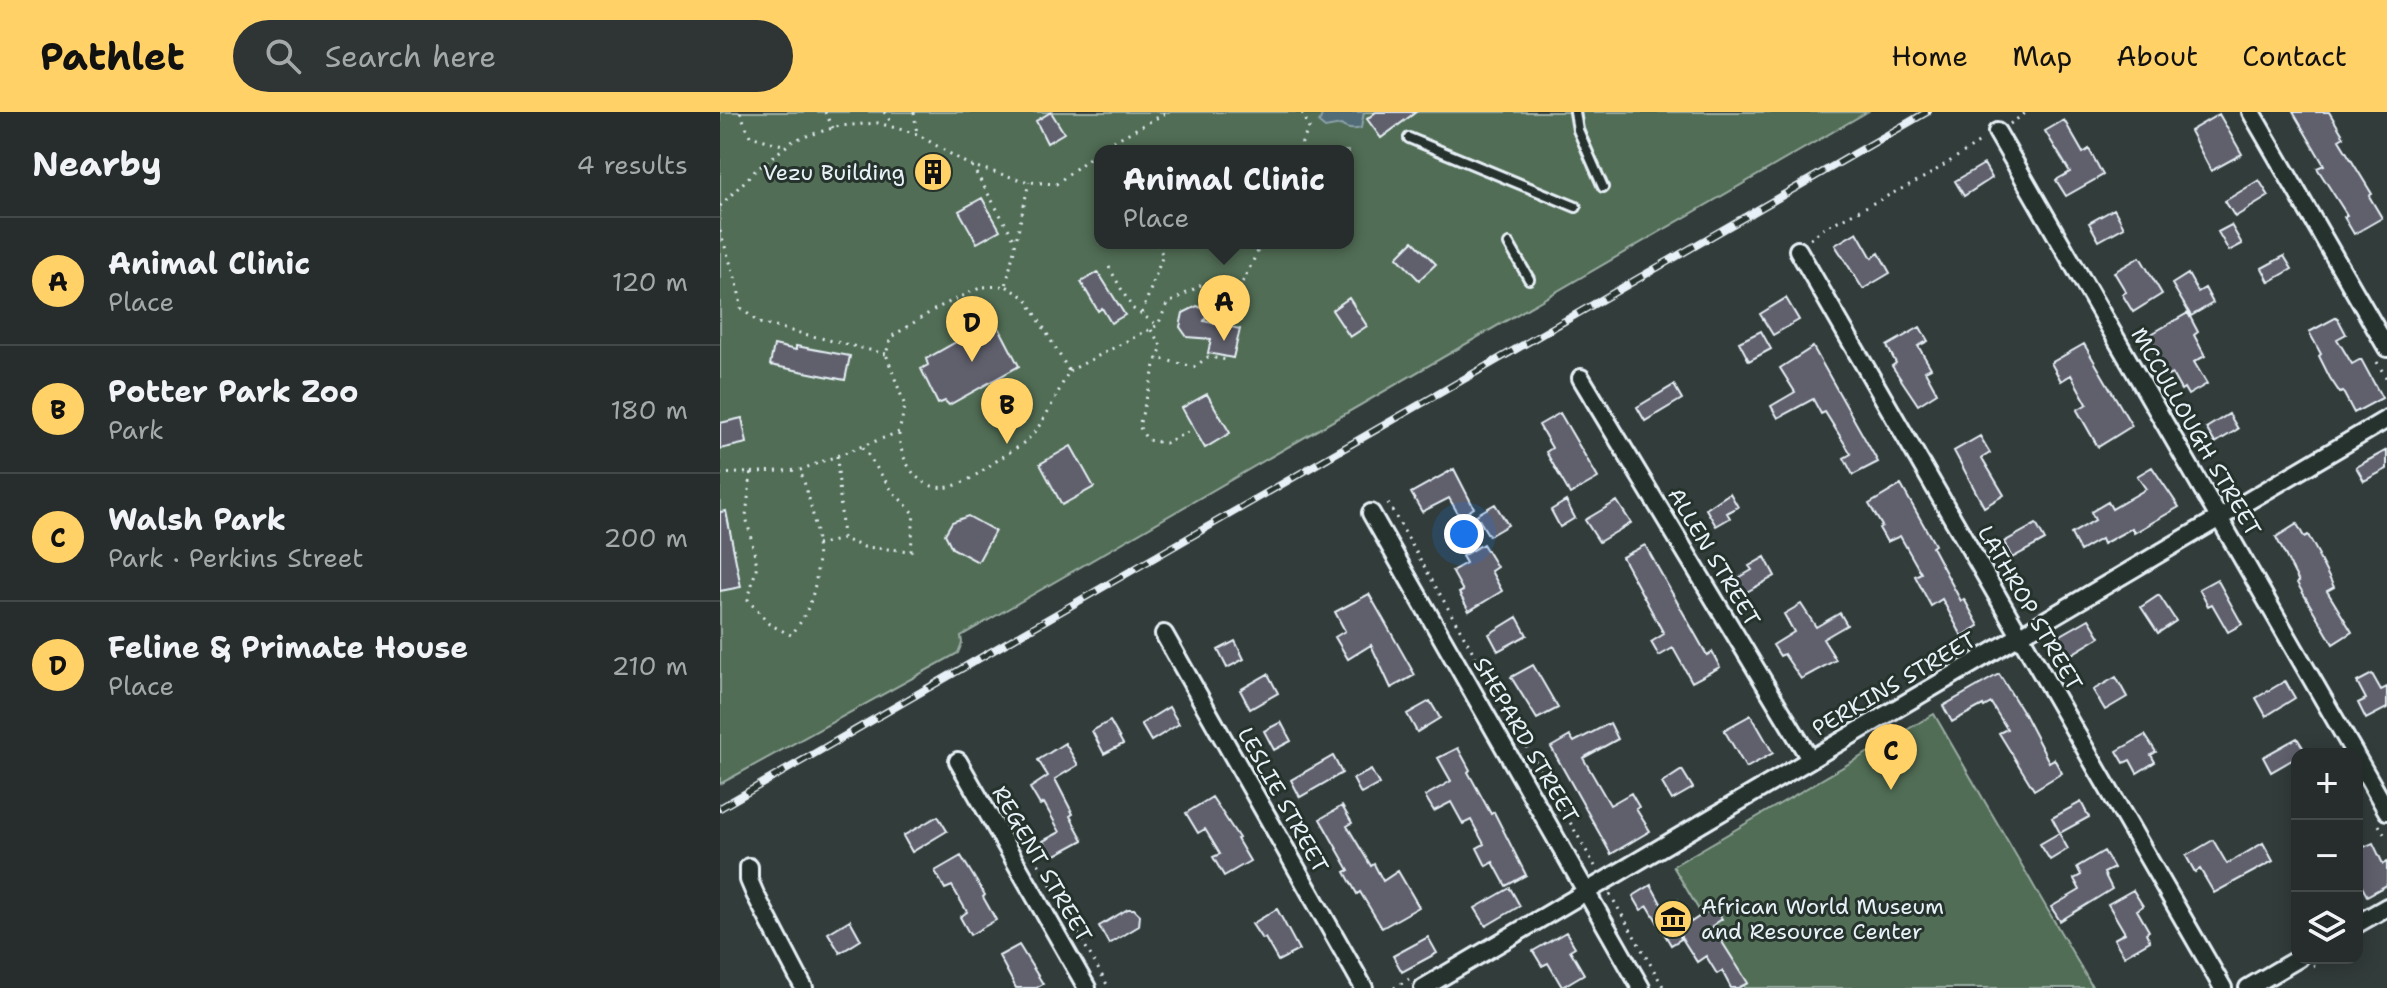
<!DOCTYPE html>
<html lang="en">
<head>
<meta charset="utf-8">
<style>
  :root { --surface:#262d2c; --page:#2e3534; --text:#f1f3f6; --muted:#a4a8a9; --line:#424948; --accent:#ffd166 }
  body { margin:0; font-family:"Shantell Sans",sans-serif; background:var(--page); color:var(--text) }
  .controls { position:absolute; right:24px; bottom:24px; display:grid; overflow:hidden; border-radius:16px; box-shadow:0 4px 20px #0003 }
  .controls button { width:72px; height:72px; display:grid; place-items:center; padding:0; border:0; border-bottom:2px solid var(--line); background:var(--surface); color:var(--text); font:40px sans-serif }
  .you { position:absolute; left:744px; top:422px; width:28px; height:28px; margin:-20px; border:6px solid #fff; border-radius:50%; background:#1a73e8; box-shadow:0 0 0 12px #1a73e833 }
  .badge { display:grid; place-items:center; width:52px; height:52px; border-radius:50%; background:var(--accent); color:#111; font-size:26px; font-weight:700 }
  .pin { position:absolute; translate:-50% -66px; filter:drop-shadow(0 2px 4px #0008) }
  .pin::after { content:''; position:absolute; top:42px; width:28px; height:24px; background:inherit; clip-path:polygon(0 0,100% 0,50% 100%) }
  .popup { position:absolute; left:374px; top:33px; width:260px; height:104px; box-sizing:border-box; display:grid; place-content:center; border-radius:16px; background:var(--surface); filter:drop-shadow(0 2px 6px #0005); font-size:26px; white-space:nowrap; color:var(--muted) }
  .popup b { font-size:30px; color:var(--text) }
  .popup::after { content:''; position:absolute; left:50%; top:100%; margin-left:-16px; border:16px solid transparent; border-top-color:var(--surface) }
  .list { margin:0; padding:0; list-style:none }
  h2 { display:flex; justify-content:space-between; align-items:center; height:104px; margin:0; padding:0 32px; font-size:34px }
  h2 small { font-size:26px; font-weight:400; color:var(--muted) }
  .list li { display:grid; grid-template-columns:52px 1fr auto; gap:24px; align-items:center; box-sizing:border-box; height:128px; padding:0 32px; border-top:2px solid var(--line) }
  .list b { display:block; font-size:30px; white-space:nowrap }
  .list p { margin:0; font-size:26px; white-space:nowrap; color:var(--muted) }
  .list em { font-size:26px; font-style:normal; color:var(--muted) }
  .icon { flex:none; width:44px; height:44px; fill:none; stroke:currentColor; stroke-width:2; stroke-linecap:round; stroke-linejoin:round }
  .map { position:relative; flex:none; width:1667px; height:876px; overflow:hidden }
  header { display:flex; align-items:center; gap:48px; box-sizing:border-box; height:112px; padding:0 40px; background:var(--accent); color:#111 }
  header strong { font-size:38px }
  nav { display:flex; gap:44px; margin-inline-start:auto; font-size:28px }
  .search { width:560px; height:72px; background:var(--page); display:flex; align-items:center; gap:20px; box-sizing:border-box; padding:0 28px; border-radius:44px; color:var(--muted); font-size:30px }
  main { display:flex }
  aside { flex:1; background:var(--surface) }
  .map>svg:first-child { display:block }
</style>
</head>
<body>
<header>
<strong>Pathlet</strong>
<div class="search"><svg class="icon" aria-label="search" viewBox="0 0 24 24"><circle cx="10" cy="10" r="6"/><path d="M15 15l6 6"/></svg>Search here</div>
<nav><a>Home</a><a>Map</a><a>About</a><a>Contact</a></nav>
</header>
<main>
<aside>
<h2>Nearby<small>4 results</small></h2>
<ul class="list">
<li><span class="badge">A</span><div><b>Animal Clinic</b><p>Place</p></div><em>120 m</em></li>
<li><span class="badge">B</span><div><b>Potter Park Zoo</b><p>Park</p></div><em>180 m</em></li>
<li><span class="badge">C</span><div><b>Walsh Park</b><p>Park · Perkins Street</p></div><em>200 m</em></li>
<li><span class="badge">D</span><div><b>Feline &amp; Primate House</b><p>Place</p></div><em>210 m</em></li>
</ul>
</aside>
<div class="map">
<svg width="1667" height="876" viewBox="0 0 1667 876">
  <rect width="100%" height="100%" fill="#323c3a"/>
  <filter id="ink" filterUnits="userSpaceOnUse"><feTurbulence type="fractalNoise" baseFrequency=".0125" numOctaves="2"/><feDisplacementMap in="SourceGraphic" scale="16" xChannelSelector="R" yChannelSelector="G"/><feConvolveMatrix kernelMatrix="1 2 1 2 8 2 1 2 1" color-interpolation-filters="sRGB"/></filter>
  <g filter="url(#ink)">
    <!-- green -->
    <path fill="#516d55" stroke="#9cafa6" stroke-width="2" fill-rule="evenodd" d="M0,0H1147L241,524L242,531L238,541L0,672ZM380,39H628V131H380Z
      M1214,602L1373,876H1025L953,754Z"/>
    <!-- water -->
    <path fill="#516c76" stroke="#8da1aa" stroke-width="2" d="M603,0H644L641,16C634,18 627,18 621,13L605,16L599,11Z"/>
    <!-- building -->
    <path fill="#60606d" stroke="#e8f1f8" stroke-width="2" d="M331,0L344,21L327,31L316,9Z
      M656,0H696L661,26L647,7Z
      M1573,0H1609L1624,25L1619,28L1652,82L1649,84L1662,106L1634,122L1624,105L1627,103L1597,56L1604,53Z
      M1499,2L1522,42L1491,59L1470,19Z
      M1344,8L1363,41L1369,37L1383,63L1346,84L1336,68L1350,60L1325,19Z
      M199 59a14 14 0 1 1 28 0a14 14 0 1 1-28 0Z
      M1264,52L1272,66L1244,84L1235,69Z
      M1539,68L1549,84L1515,105L1505,89Z
      M262,86L280,118L257,131L239,99Z
      M1394,97L1404,115L1379,129L1369,111Z
      M1511,113L1522,132L1509,139L1498,120Z
      M1137,120L1152,146L1159,141L1170,161L1143,177L1115,133Z
      M693,129L716,152L699,168L677,145Z
      M1564,144L1572,157L1549,170L1542,156Z
      M1420,145L1442,182L1413,200L1402,182L1406,180L1394,160Z
      M378,160L405,203L391,211L382,196L378,199L361,170Z
      M1468,162L1478,180L1485,176L1493,191L1471,204L1452,172Z
      M629,186L647,214L630,225L612,198Z
      M1066,186L1079,208L1053,223L1040,202Z
      M477,194L489,199L484,209L520,217L513,246L488,241L491,227L467,225L460,215L463,201Z
      M1468,201L1478,220L1474,223L1485,244L1474,250L1487,272L1468,283L1464,276L1461,278L1452,262L1448,264L1426,225Z
      M1617,205L1626,222L1617,227L1632,252L1641,247L1662,286L1634,301L1623,280L1620,281L1610,266L1599,244L1601,242L1589,220Z
      M275,208L299,254L229,293L225,289L218,292L201,257L208,253L206,247Z
      M1200,215L1208,229L1198,234L1211,256L1205,259L1217,281L1198,293L1172,254L1176,251L1167,234Z
      M1041,219L1051,237L1029,249L1019,230Z
      M1364,232L1412,314L1378,335L1357,298L1367,292L1351,263L1341,269L1331,251Z
      M54,233L76,238V234L130,244L125,268L50,253Z
      M1093,235L1158,350L1133,363L1124,346L1131,342L1105,300L1101,302L1093,287L1058,306L1051,294L1075,280L1060,256Z
      M954,273L962,287L925,309L917,295Z
      M487,282L510,321L485,336L462,296Z
      M840,301L878,366L850,382L826,340L832,336L819,313Z
      M1509,302L1518,317L1495,331L1486,316Z
      M22,306L27,331L0,337V311Z
      M1260,324L1270,341L1262,346L1284,383L1264,395L1234,339Z
      M351,334L374,375L342,393L320,352Z
      M1667,338V357L1644,369L1636,355Z
      M1432,355L1459,395L1414,421L1412,416L1383,432L1381,427L1360,439L1351,422L1375,408L1371,400L1388,390L1392,397L1426,377L1417,364Z
      M734,357L754,396L740,405L729,386L702,400L691,381Z
      M1181,373L1215,433L1212,435L1241,489L1244,487L1259,514L1242,524L1222,487L1211,494L1195,464L1201,461L1180,424L1167,430L1159,416L1162,414L1149,392Z
      M1010,381L1018,395L1007,401L1010,406L996,414L986,397Z
      M846,389L855,406L840,415L831,398Z
      M897,389L911,411L879,430L865,408Z
      M775,392L788,413L769,424L756,403Z
      M6,399L21,475L0,479V400Z
      M248,404L275,419L258,450L232,436L225,422L232,410Z
      M1316,412L1325,428L1292,446L1284,430Z
      M1577,412L1584,425L1588,423L1599,443L1598,444L1614,475L1607,479L1632,520L1613,532L1577,471L1579,470L1556,425Z
      M763,432L777,455L771,459L782,479L749,499L739,481L743,479L732,459L746,451L742,444Z
      M925,433L987,543L992,540L1000,555L972,570L953,536L939,544L931,530L944,522L902,445Z
      M1045,445L1055,464L1023,482L1015,468L1032,458L1029,454Z
      M1497,467L1522,512L1508,520L1492,492L1488,494L1479,477Z
      M649,482L695,563L671,576L651,533L628,547L615,525L625,519L615,500Z
      M1439,483L1456,509L1438,521L1421,495Z
      M1081,492L1096,515L1120,501L1127,513L1103,527L1116,548L1081,567L1064,542L1060,544L1053,533L1074,520L1064,502Z
      M797,505L807,523L778,539L769,522Z
      M1369,507L1380,525L1345,546L1334,527Z
      M515,529L524,547L507,556L498,538Z
      M813,553L838,596L817,607L791,565Z
      M548,562L558,581L530,597L520,578Z
      M1279,562L1304,602L1329,650L1334,647L1342,661L1314,678L1279,621L1287,617L1271,591L1264,595L1263,593L1232,610L1223,594Z
      M1652,562L1661,578L1667,575V596L1646,607L1638,591L1646,587L1637,570Z
      M1396,565L1407,585L1385,598L1373,578Z
      M1565,569L1575,586L1546,604L1536,586Z
      M710,589L720,606L697,620L687,602Z
      M449,595L459,612L431,629L421,612Z
      M1031,603L1053,641L1026,656L1004,618Z
      M390,609L403,632L384,642L372,619Z
      M561,610L571,629L554,638L544,619Z
      M890,611L898,627L863,646L890,693L911,681L919,695L916,697L930,719L891,742L831,635L850,624L854,630Z
      M1425,623L1436,640L1431,643L1435,650L1417,661L1410,648L1404,651L1397,639Z
      M1577,626L1586,640L1577,642V645L1551,660L1543,645Z
      M345,631L358,653L335,667L353,702L350,704L363,728L332,745L323,729L340,720L324,691L320,693L310,676L328,664L318,648Z
      M738,636L750,658L748,660L771,702L774,700L806,763L786,774L773,750L766,754L757,736L764,732L751,708L743,712L731,690L714,699L705,684L731,669L718,646Z
      M613,644L622,661L580,685L571,668Z
      M651,658L659,672L641,682L633,667Z
      M962,658L973,676L952,688L942,671Z
      M492,685L519,726L517,727L530,749L504,764L493,745L500,742L485,717L478,721L466,701Z
      M1361,690L1369,705L1340,721L1332,706Z
      M622,694L632,711L627,714L651,754L654,752L663,769L678,759L699,795L662,816L640,780L637,782L625,760L629,758L600,707Z
      M218,704L227,719L192,740L183,724Z
      M1339,721L1348,737L1330,748L1320,732Z
      M1493,728L1507,752L1543,731L1553,749L1494,781L1480,757L1475,760L1466,744Z
      M1653,731L1663,752L1667,750V773L1647,784L1637,766V738Z
      M1384,739L1394,756L1384,761L1392,777L1340,809L1331,795L1360,778L1354,767L1361,763L1357,755Z
      M241,744L265,783L263,785L276,808L250,823L240,805L247,800L232,774L225,777L215,759Z
      M931,773L944,797L958,788L971,810L994,795L1002,807L992,814L1028,871L1018,876H1011L1002,859L997,862L986,844L977,850L958,820L961,827L951,833L928,794L921,798L913,784Z
      M790,776L800,794L766,814L755,796Z
      M1413,778L1423,794L1417,798L1429,819L1426,821L1430,829L1404,844L1394,827L1405,821L1388,792Z
      M408,797H414L420,803L419,814L389,832L379,814Z
      M557,797L579,838L558,849L545,826L542,827L532,812Z
      M130,808L141,828L120,841L108,821Z
      M846,820L855,835L850,838L864,862L842,875L828,851L822,854L813,839Z
      M708,825L717,841L682,860L673,844Z
      M299,833L323,872L316,876H296L279,844Z"/>
    <g fill="none" stroke-linecap="round" stroke-linejoin="round">
      <!-- lane casing -->
      <g stroke="#e8f1f8" stroke-width="14">
        <path id="lane" d="M855,0L858,18L883,75
          M689,26L856,95
          M789,132L809,167"/>
      </g>
      <!-- street casing -->
      <g stroke="#e8f1f8" stroke-width="22">
        <path id="street" d="M1531,0L1667,236
          M1277,20L1635,642
          M1078,138L1503,876
          M861,266L1090,647
          M651,401L921,876
          M444,522L644,876
          M1637,646L1667,699
          M238,649L367,876
          M29,755V768L35,782L84,876
          M1637,812L1667,795
          M703,876L1667,307
          M1528,876L1579,846"/>
      </g>
      <!-- path -->
      <path stroke="#e8f1f8" stroke-width="3" stroke-dasharray="2 6" stroke-linecap="butt" d="M20,0L30,24L66,34
        M105,0L113,16
        M164,0L173,13
        M194,0L197,22
        M1290,12L1307,0
        M578,39L589,16L582,0
        M252,54L296,130
        M0,94L36,58L74,28L119,14L158,11L197,22L249,53L309,70L336,72L386,33L448,0
        M0,119L18,175L21,196L39,211L166,242
        M1090,127L1104,116L1207,64L1263,28
        M389,155L412,196L436,212
        M422,201L443,143L436,131
        M431,218L442,235L437,246
        M1657,250L1667,267
        M349,259L438,213L447,192L481,173L519,177L542,131
        M468,320L445,331L427,328L419,314L437,246L474,255L488,245L507,248
        M179,322C180,350 200,383 233,374C251,369 265,356 281,346C289,340 299,335 307,328C325,311 337,281 349,259L306,186L286,174
        M117,344L123,427
        M31,361L26,404L37,453L28,488L49,512L71,523C111,476 99,411 80,358
        M0,362L80,358L179,320L185,294L166,242L171,225L217,196L262,175L286,174L309,70
        M668,391L875,754
        M97,433L123,427L144,435L191,439L194,401L173,380L142,334
        M283,689L389,876
        M1659,713L1667,727
        M890,782L944,876
        M1593,854L1607,846
        M674,876L689,867"/>
      <!-- lane -->
      <use href="#lane" stroke="#26332d" stroke-width="8"/>
      <!-- street -->
      <use href="#street" stroke="#26332d" stroke-width="16"/>
      <!-- rail casing -->
      <g stroke="#e8f1f8" stroke-width="8">
        <path id="rail" d="M0,696L1207,0"/>
      </g>
      <!-- rail -->
      <use href="#rail" stroke="#26332d" stroke-width="5" stroke-dasharray="15" stroke-linecap="butt"/>
    </g>
  </g>
  <!-- icons -->
  <defs>
    <g id="building-disc" transform="scale(2)"><circle r="9.5" fill="#ffd166" stroke="#26332d"/><path d="M-4-6H4V6H1V3H-1V6H-4ZM-2.5-4.3h1.7v1.8h-1.7ZM.8-4.3h1.7v1.8H.8ZM-2.5-1h1.7V.8h-1.7ZM.8-1h1.7V.8H.8Z" fill="#111"/></g>
    <g id="museum-disc" transform="scale(2)"><circle r="9.5" fill="#ffd166" stroke="#26332d"/><path d="M0-6L6-3V-2H-6V-3ZM-5-1h2V3h-2ZM-1-1h2V3h-2ZM3-1h2V3H3ZM-6 4H6V6H-6Z" fill="#111"/></g>
  </defs>
  <g fill-rule="evenodd">
    <use href="#building-disc" x="213" y="60"/>
    <use href="#museum-disc" x="953" y="807"/>
  </g>
  <g text-anchor="middle" dominant-baseline="central" stroke-width="6" stroke-linejoin="round" paint-order="stroke">
    <!-- poi labels -->
    <g font-size="22" fill="#e8f1f8" stroke="#26332d" text-anchor="end">
      <text x="185" y="60">Vezu Building</text>
      <text x="981" y="794" text-anchor="start">African World Museum<tspan x="981" dy="25">and Resource Center</tspan></text>
    </g>
    <!-- street labels -->
    <g font-size="22" fill="#e8f1f8" stroke="#26332d">
      <text transform="translate(1476 320) rotate(60)">MCCULLOUGH STREET</text>
      <text transform="translate(994 445) rotate(59)">ALLEN STREET</text>
      <text transform="translate(1310 496) rotate(60)">LATHROP STREET</text>
      <text transform="translate(1174 572) rotate(-30)">PERKINS STREET</text>
      <text transform="translate(806 628) rotate(60)">SHEPARD STREET</text>
      <text transform="translate(563 688) rotate(61)">LESLIE STREET</text>
      <text transform="translate(322 752) rotate(60)">REGENT STREET</text>
    </g>
  </g>
</svg>
<div class="controls">
<button>+</button>
<button>−</button>
<button><svg class="icon" aria-label="layers" viewBox="0 0 24 24"><path d="M12 4l9 5-9 5-9-5zM3 14l9 5 9-5"/></svg></button>
</div>
<div class="you"></div>
<div class="pin badge" style="left:504px;top:229px">A</div>
<div class="popup"><b>Animal Clinic</b>Place</div>
<div class="pin badge" style="left:287px;top:332px">B</div>
<div class="pin badge" style="left:1171px;top:678px">C</div>
<div class="pin badge" style="left:252px;top:250px">D</div>
</div>
</main>
</body>
</html>
